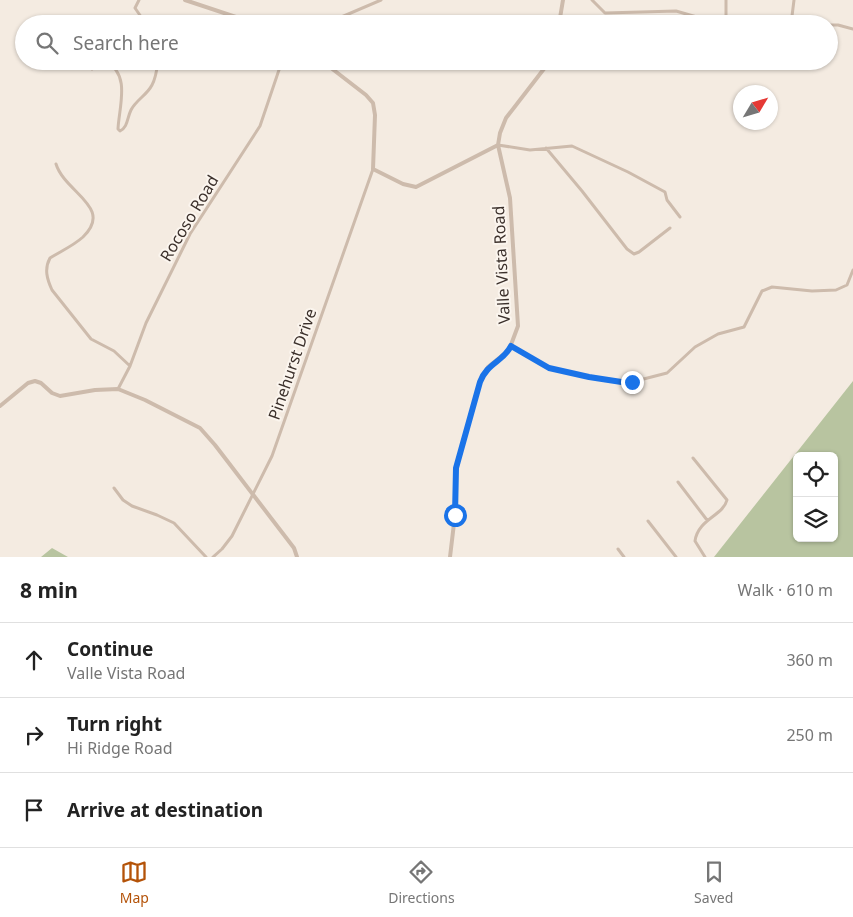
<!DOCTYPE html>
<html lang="en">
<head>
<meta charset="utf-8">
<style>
  :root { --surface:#fff; --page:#f2f2f2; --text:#222; --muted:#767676; --line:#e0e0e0; --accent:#b45309 }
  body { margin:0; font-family:"Noto Sans",sans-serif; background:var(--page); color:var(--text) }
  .controls { position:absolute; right:15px; bottom:15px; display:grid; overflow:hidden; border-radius:8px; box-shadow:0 1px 4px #0004 }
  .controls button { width:45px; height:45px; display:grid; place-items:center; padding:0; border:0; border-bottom:1px solid var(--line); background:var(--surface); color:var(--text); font:25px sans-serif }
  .compass { position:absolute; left:733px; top:85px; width:45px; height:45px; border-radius:50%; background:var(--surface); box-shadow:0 1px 4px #0004; rotate:52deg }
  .stop { position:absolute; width:15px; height:15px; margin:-11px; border:4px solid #1a73e8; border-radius:50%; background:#fff }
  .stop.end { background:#1a73e8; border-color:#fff; box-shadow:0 1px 5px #0008 }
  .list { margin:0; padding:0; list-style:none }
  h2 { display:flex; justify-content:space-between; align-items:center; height:65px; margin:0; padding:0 20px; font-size:21px }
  h2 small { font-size:16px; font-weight:400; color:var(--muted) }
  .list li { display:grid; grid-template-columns:32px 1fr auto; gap:15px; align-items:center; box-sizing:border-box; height:75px; padding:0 20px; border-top:1px solid var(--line) }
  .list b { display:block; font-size:19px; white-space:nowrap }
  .list p { margin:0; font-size:16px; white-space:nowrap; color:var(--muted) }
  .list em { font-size:16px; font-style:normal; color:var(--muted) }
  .icon { flex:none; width:28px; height:28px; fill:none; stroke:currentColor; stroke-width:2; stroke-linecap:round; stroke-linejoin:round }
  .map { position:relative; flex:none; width:853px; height:557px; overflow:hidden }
  .search { position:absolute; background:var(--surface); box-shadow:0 1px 4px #0004; left:15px; right:15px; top:15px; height:55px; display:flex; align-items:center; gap:12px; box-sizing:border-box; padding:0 18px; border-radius:28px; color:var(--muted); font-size:19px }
  .sheet { height:290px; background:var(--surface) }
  nav { display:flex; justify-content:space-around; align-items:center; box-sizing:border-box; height:70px; border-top:1px solid var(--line); background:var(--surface); font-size:14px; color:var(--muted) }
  nav a { display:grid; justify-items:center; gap:2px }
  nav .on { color:var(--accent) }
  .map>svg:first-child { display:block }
</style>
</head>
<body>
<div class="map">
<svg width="853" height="557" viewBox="0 0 853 557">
  <rect width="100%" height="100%" fill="#f4ebe1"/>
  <!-- green -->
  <path fill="#b8c4a0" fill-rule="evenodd" d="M853,381V557H714ZM797,456H834V538H797Z
    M52,548L68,557H41Z"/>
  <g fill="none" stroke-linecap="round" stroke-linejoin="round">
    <!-- minor -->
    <path stroke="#cdbbac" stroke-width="3" d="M139,0L135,8L146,24
      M592,0L605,13L676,11L721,24
      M325,24L381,0
      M726,24V0
      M791,24L794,0
      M829,25H838L853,29
      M92,69L98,64L106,62C131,74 119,107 118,129L120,131C128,127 127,118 131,110C136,100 147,95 152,85C156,78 157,69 158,61
      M498,145L530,150L572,146L628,172L665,192L667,200L680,217
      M546,148L582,191L627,249L634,254L639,252L670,228
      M56,164C65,193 114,207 83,237C73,246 61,251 50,258C44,269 47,279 52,290L91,339L114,351L130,366
      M511,346L549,368L589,377L628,383L667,373L695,347L718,334L744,327L762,291L772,287L812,291L836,290L847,285L853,270
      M118,389L130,366L146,323L190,234L260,126L282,61
      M693,458L727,500C723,516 698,519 695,541L705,557
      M678,482L707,520
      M114,488L123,500L132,506L157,515L174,523L206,557
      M648,521L676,557
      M618,549L624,557
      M213,557L222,549L232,536L272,456L373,169"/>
    <!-- tertiary -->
    <path stroke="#cdbbac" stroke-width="4" d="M185,0L257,24
      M559,24L563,0
      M322,61L366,95L373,103L375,115L373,169L403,184L416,187L498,145
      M0,406L28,383L35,381L41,383L52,393L60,396L95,390L118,389L145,400L200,428L215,445L294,548L297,557
      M450,557L455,515L456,469L480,382L488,367L509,350L518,326L510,198L498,145L500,133L506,118L550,61"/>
  </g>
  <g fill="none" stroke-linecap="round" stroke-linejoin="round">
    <!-- route -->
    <path stroke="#1a73e8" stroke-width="6" d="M455,515L456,468L480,382C487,363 503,362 511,346L549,368L589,377L628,383L632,382"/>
  </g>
  <g text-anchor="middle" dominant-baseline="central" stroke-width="4" stroke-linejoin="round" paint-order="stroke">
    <!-- street labels -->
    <g font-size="16" fill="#3b302b" stroke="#fbf5ee">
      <text transform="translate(189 218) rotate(-59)">Rocoso Road</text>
      <text transform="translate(501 265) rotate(-93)">Valle Vista Road</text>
      <text transform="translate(292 364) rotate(-71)">Pinehurst Drive</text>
    </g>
  </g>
</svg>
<div class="controls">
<button><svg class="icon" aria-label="locate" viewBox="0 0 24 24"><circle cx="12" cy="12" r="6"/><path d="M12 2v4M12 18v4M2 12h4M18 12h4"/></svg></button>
<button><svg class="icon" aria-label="layers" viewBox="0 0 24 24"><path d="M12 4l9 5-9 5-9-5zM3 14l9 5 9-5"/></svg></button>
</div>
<svg class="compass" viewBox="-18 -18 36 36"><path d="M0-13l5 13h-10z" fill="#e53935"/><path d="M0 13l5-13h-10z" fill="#767676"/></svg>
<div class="stop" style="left:455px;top:515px"></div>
<div class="stop end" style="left:632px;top:382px"></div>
<div class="search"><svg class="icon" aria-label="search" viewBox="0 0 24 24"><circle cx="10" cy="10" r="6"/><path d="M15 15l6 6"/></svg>Search here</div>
</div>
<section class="sheet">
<h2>8 min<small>Walk · 610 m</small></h2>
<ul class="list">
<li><svg class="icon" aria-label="ahead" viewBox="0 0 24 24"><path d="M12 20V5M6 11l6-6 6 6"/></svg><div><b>Continue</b><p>Valle Vista Road</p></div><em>360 m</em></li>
<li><svg class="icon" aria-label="right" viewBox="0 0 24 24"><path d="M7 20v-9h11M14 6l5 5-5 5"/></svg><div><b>Turn right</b><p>Hi Ridge Road</p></div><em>250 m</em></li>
<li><svg class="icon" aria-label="arrive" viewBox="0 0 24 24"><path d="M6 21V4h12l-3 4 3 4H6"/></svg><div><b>Arrive at destination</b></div></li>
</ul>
</section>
<nav>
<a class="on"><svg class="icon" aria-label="map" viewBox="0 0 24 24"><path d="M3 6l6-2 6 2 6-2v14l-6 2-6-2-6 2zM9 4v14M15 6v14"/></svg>Map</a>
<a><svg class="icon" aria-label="directions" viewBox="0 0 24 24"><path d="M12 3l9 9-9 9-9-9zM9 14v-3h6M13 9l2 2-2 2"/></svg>Directions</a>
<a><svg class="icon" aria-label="saved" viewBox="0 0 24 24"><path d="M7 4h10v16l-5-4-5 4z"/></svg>Saved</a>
</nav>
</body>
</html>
